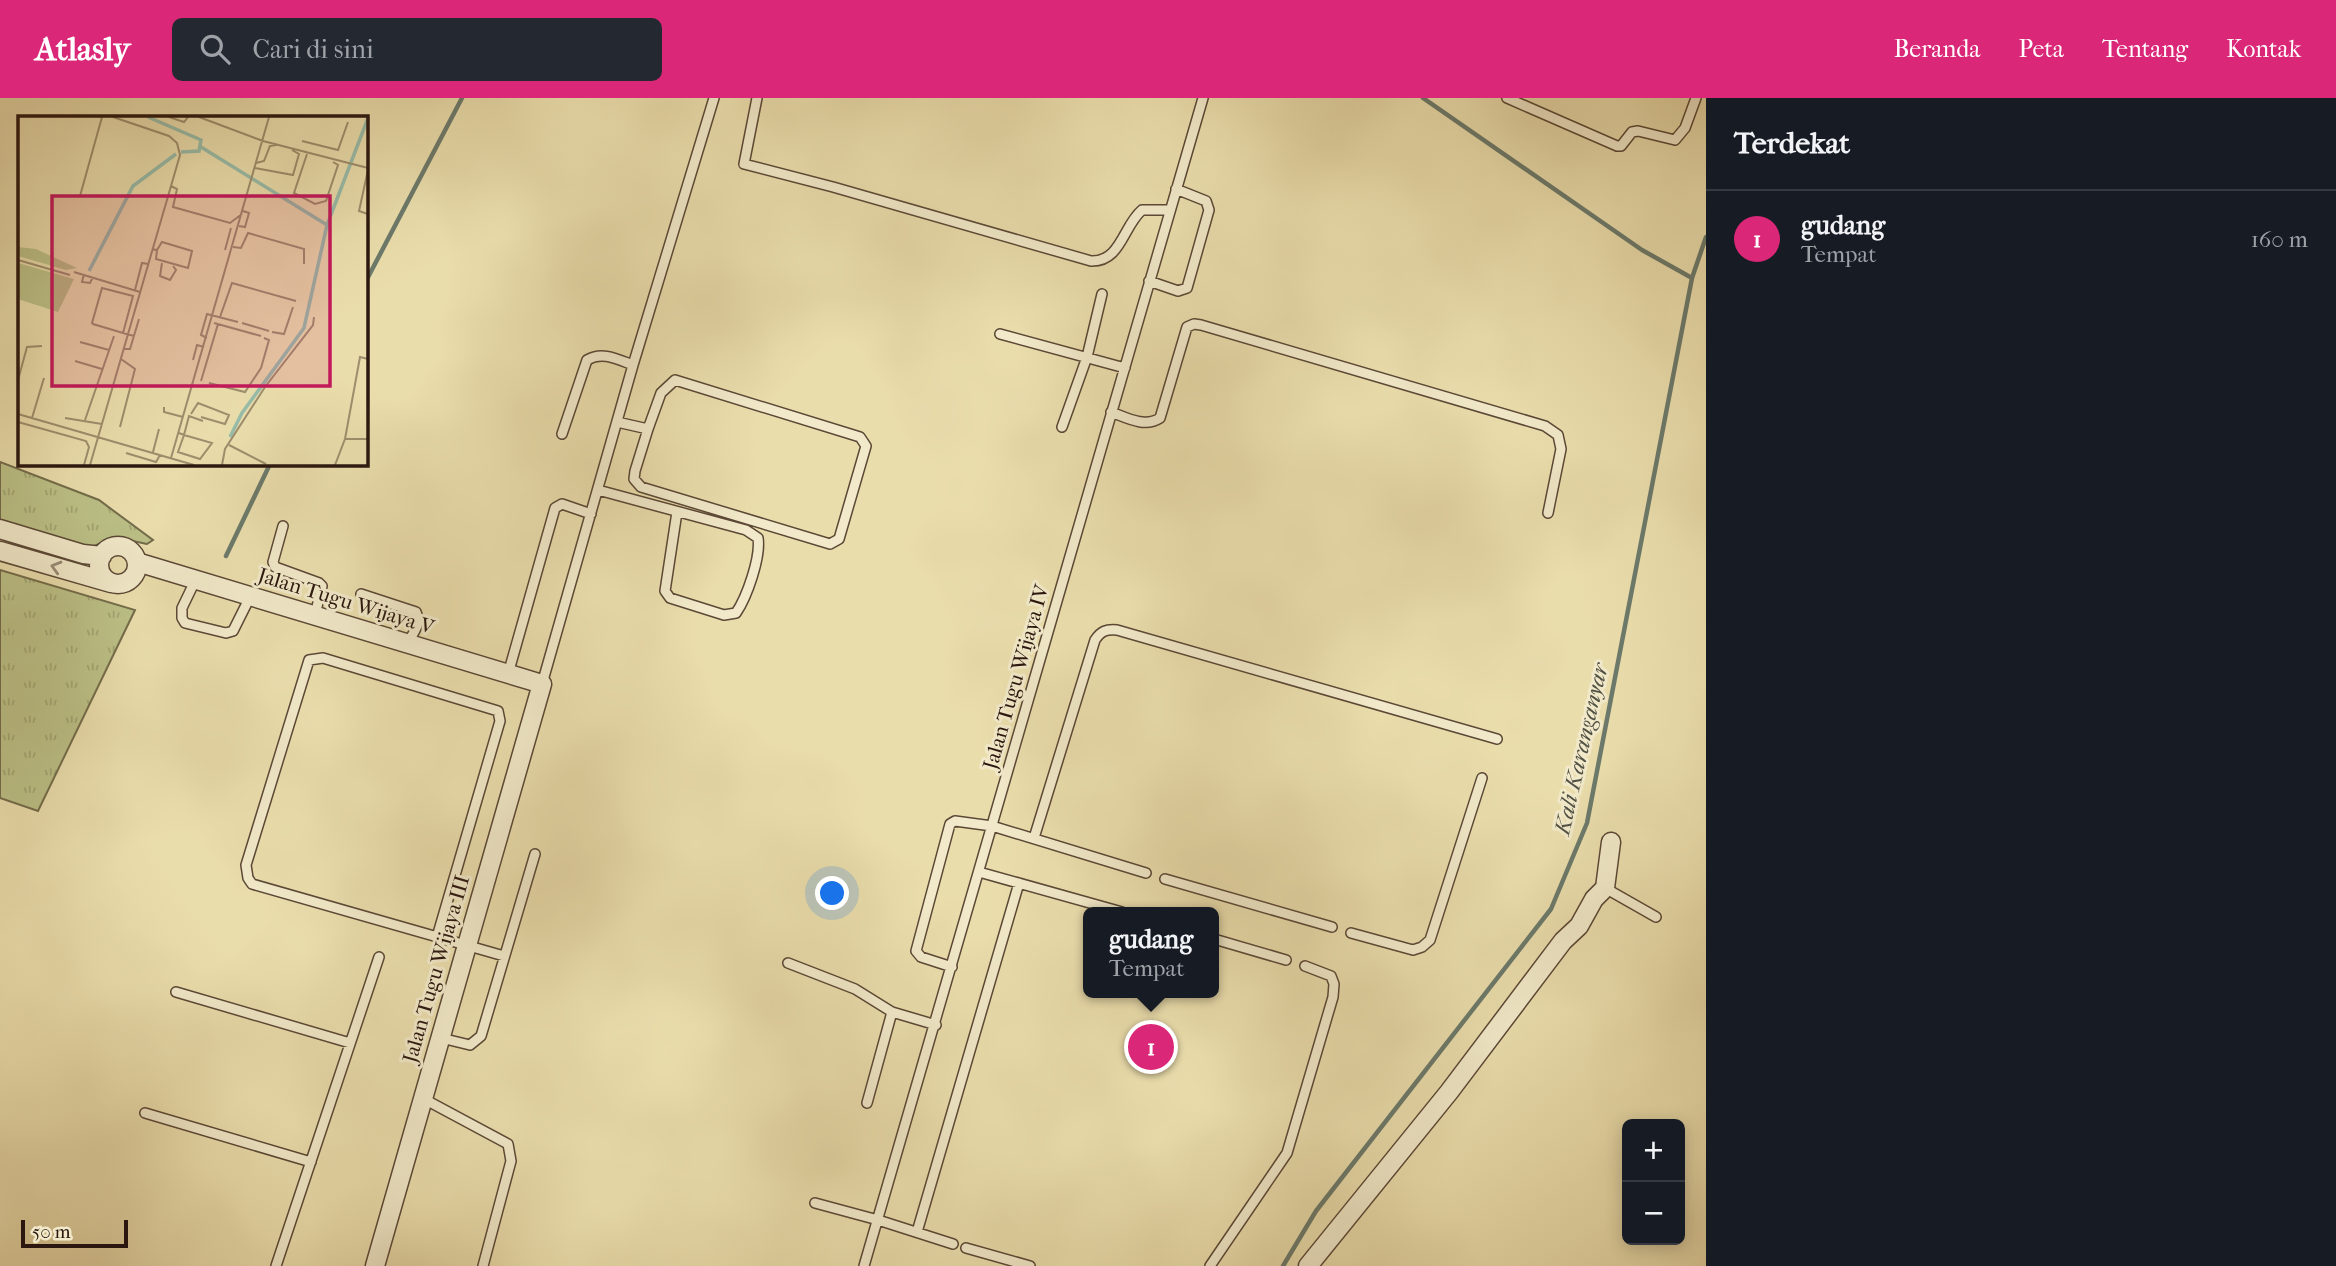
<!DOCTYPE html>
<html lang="id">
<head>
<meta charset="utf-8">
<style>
  :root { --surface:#171b24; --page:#242831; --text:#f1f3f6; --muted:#9ea1a6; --line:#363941; --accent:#db2777 }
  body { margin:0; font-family:"IM FELL French Canon",serif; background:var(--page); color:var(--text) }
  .controls { position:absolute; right:21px; bottom:21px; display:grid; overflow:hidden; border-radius:10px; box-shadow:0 4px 18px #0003 }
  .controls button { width:63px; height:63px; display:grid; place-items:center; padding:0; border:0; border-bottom:2px solid var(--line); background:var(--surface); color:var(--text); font:35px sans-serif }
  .scale { position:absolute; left:21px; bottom:18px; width:107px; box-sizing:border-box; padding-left:7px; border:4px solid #2b170f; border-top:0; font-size:19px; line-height:24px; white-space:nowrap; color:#2b170f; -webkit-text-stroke:5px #f1e9c9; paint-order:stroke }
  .you { position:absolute; left:833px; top:796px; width:24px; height:24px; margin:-18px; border:5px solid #fff; border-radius:50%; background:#1a73e8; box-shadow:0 0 0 10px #1a73e833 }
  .badge { display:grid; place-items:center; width:46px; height:46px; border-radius:50%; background:var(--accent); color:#fff; font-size:23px; font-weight:700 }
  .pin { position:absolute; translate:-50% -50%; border:4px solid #fff; box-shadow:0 2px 7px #0006 }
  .popup { position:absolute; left:1083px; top:809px; width:136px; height:91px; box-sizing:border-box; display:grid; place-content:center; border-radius:10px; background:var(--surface); filter:drop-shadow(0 2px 5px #0005); font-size:23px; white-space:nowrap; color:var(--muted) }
  .popup b { font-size:26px; color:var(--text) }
  .popup::after { content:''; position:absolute; left:50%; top:100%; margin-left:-14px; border:14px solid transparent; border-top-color:var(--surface) }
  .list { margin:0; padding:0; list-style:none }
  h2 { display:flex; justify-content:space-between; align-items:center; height:91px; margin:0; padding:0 28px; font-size:30px }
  h2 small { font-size:23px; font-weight:400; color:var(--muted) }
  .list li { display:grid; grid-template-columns:46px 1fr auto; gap:21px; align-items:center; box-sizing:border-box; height:98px; padding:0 28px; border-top:2px solid var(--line) }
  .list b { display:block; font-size:26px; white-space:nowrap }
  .list p { margin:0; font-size:23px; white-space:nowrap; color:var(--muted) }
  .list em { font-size:23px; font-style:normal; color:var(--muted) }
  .icon { flex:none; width:38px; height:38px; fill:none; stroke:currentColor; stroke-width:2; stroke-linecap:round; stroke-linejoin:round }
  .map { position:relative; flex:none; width:1706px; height:1168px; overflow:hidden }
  header { display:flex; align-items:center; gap:42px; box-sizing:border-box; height:98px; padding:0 35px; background:var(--accent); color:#fff }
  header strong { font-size:33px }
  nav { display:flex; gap:38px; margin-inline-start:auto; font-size:24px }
  .search { width:490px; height:63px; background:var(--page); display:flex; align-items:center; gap:18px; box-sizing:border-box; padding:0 24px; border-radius:10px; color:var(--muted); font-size:26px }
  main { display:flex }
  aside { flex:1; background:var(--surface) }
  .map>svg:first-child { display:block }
</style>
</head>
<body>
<header>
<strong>Atlasly</strong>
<div class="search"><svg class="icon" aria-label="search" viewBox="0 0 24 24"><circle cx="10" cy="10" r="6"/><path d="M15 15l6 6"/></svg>Cari di sini</div>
<nav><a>Beranda</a><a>Peta</a><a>Tentang</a><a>Kontak</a></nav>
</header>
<main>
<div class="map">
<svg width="1706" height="1168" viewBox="0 0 1706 1168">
  <defs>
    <pattern id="grass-tufts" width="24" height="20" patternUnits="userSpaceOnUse" patternTransform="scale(1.75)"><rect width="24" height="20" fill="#bbc086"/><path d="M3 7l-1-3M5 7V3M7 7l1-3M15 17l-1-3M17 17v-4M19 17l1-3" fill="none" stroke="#a1a472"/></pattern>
  </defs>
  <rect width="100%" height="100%" fill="#eaddac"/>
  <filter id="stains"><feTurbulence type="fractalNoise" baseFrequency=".00286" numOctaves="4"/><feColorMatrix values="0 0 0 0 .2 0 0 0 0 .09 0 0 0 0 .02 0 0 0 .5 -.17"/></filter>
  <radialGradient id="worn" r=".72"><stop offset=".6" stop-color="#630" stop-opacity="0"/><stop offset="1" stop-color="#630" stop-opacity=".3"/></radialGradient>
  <!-- grass -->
  <path fill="url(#grass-tufts)" stroke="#736c4a" stroke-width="2" d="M0,364L99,402L153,442L147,446C122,441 111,437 88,452L0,426Z
    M0,472L135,512L38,713L0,700Z"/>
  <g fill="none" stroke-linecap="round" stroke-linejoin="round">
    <!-- stream -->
    <path stroke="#6c7a6b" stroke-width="4.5" d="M1423,0L1642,152L1692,180
      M366,183L462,0
      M226,458L270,366
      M1283,1168L1316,1113L1551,811L1587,725L1692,180L1706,139"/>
    <!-- service casing -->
    <g stroke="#5b4836" stroke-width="12">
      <path id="service" d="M757,0L744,66L833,89L1091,163C1121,164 1123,128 1142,112H1169
        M1507,0L1617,48H1621L1632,34L1638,33L1675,42L1685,30L1696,0
        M1149,183L1178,193L1187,190L1209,112L1206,103L1176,91
        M1000,236L1125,270
        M1111,314C1127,320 1145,330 1160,320L1187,229L1194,226L1201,227L1545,328L1558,337L1561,351L1548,415
        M617,324L648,331L661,295L675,282L860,339L866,348L839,441L830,446L641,389L634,381L635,373L648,331
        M1062,329L1087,259L1102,196
        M562,336L587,262C602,253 617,261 633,267
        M598,392L746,432L758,440C761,459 747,499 736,515L724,517L670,500L665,493L677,414
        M283,428L273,464L275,469L319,485L322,488L315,517
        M196,481L182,510V520L185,525L226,535L233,533L250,499
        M361,496L416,514C422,526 413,535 407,546
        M508,576L555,410L562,406L591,416
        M542,586L633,267L714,0
        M1034,740L1095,542C1101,533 1106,531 1117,532L1497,641
        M979,774L1122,814
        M1165,781L1332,829
        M1605,790L1656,819
        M1351,835L1413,852L1422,849L1430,842L1482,680
        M437,839L500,623L498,613L323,560L309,562L246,767L248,780L252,786L504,858
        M1214,841L1286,862
        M788,865L855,891L892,914
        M952,869L921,859L916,853L950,726L955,723L992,728L1146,775
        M176,894L350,945
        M441,940L470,947L481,938L535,756
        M424,1001L508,1046L511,1063L483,1168
        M867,1005L892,914L936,927
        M145,1015L311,1064
        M815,1105L878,1122L953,1146
        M917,1134L1019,785
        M966,1150L1030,1168
        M276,1168L379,859
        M864,1168C980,779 1087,389 1203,0
        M1210,1168L1287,1055L1333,899L1334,886L1331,878L1305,868"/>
    </g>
    <!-- minor casing -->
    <g stroke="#5b4836" stroke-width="21">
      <path id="minor" d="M0,431L83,456L102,458
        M99 467a19 19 0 1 1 38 0a19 19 0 1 1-38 0Z
        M0,453L111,485
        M137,464L542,586L375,1168
        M1308,1168L1449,994L1563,843L1579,828L1594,801L1605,790L1611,744"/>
    </g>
    <!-- service -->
    <use href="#service" stroke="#f1e9c9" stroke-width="9"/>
    <!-- minor -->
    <use href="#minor" stroke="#f1e9c9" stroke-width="18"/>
  </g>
  <!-- one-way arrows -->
  <defs><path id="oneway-chevron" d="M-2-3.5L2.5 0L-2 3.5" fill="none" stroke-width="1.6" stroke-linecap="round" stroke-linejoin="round" transform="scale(1.75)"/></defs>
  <use stroke="#988a75" href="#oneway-chevron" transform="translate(56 469) rotate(-164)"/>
  <g text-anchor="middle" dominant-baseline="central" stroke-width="6" stroke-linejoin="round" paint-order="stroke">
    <!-- street labels -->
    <g font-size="21" fill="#2b170f" stroke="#f1e9c9">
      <text transform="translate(346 503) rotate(17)">Jalan Tugu Wijaya V</text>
      <text transform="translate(1016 579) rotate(-74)">Jalan Tugu Wijaya IV</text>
      <text transform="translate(436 871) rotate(-74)">Jalan Tugu Wijaya III</text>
    </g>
    <!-- water labels -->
    <g font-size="23" font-style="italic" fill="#515145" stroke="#f1e9c9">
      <text transform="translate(1581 651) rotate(-77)">Kali Karanganyar</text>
    </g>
  </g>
  <!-- overview -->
  <g transform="translate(18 18)">
    <rect width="350" height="350" fill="#eaddac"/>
    <path d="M0,131L18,133L59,152L48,154L0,140ZM0,147L56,163L40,196L0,183Z" fill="#bbc086"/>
    <path fill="none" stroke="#98bca8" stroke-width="3.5" d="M130,1L183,24L181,35L163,36M183,31L309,109M71,155L115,70L158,38M212,321L224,297L286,212L309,109L350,2"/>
    <path fill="none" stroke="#9e8e6d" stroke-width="2" d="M151,1L166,6L170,1M181,1L245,25L350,52M284,25L320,34L330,6M289,38L276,77L297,88L308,85L320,49L315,46M238,47L246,45L252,30L258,29M237,52L275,59L281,38L274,34M350,54L341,95L350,98M153,70L159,73L155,91L212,107L224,98M62,80L84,1M221,110L227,111L231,97L225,95M215,131L223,132L230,117L286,133V148M134,133L139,134L144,126L174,135L170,152L138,143L139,134M207,134L213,112M0,144L52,159M144,147L142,160L152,164L158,154L155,150M56,156L122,176M66,158L64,166L72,167L75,161M117,174L124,147L130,148M202,201L214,167L278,185M196,207L243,220M224,207L251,215M254,216L266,218L275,191M105,217L115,180L84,172L74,207L75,208L105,217L116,220M189,222L183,219L189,198L220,206M62,226L91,234M106,233H112L121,203M175,244L179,229L186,231M57,245L84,253M0,264L9,231L24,230M183,265L200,208M191,267L227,276L243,252L251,224L246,222M146,291V296L165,301M0,298L176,349M173,298L180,287L211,299L207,308L183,301M14,302L26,262M47,302L84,308M67,304L96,220M0,306L68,325L71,331L66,349M102,311L117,253L103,243M161,317L166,319L194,327L182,343L160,336L166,319L171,300L185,305M327,323L342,241L350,243M211,329L248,348M135,336L141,313M108,337L138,346L142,339M153,342L251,1M72,349L162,39L159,27L151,20L95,1M204,349L207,333L247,271L295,209L296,201M317,349L327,323H350"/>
    <path fill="#c2185b" fill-opacity="0.15" stroke="#c2185b" stroke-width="3.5" d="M34,80H312V270H34Z"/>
    <rect width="350" height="350" fill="none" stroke="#2b170f" stroke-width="3.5"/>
  </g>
  <rect width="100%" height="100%" filter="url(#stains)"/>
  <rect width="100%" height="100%" fill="url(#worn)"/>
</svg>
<div class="controls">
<button>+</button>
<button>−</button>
</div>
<div class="scale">50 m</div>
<div class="you"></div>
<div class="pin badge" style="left:1151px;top:949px">1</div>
<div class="popup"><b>gudang</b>Tempat</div>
</div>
<aside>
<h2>Terdekat<small></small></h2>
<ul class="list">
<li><span class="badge">1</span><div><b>gudang</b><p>Tempat</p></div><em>160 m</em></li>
</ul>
</aside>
</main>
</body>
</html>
